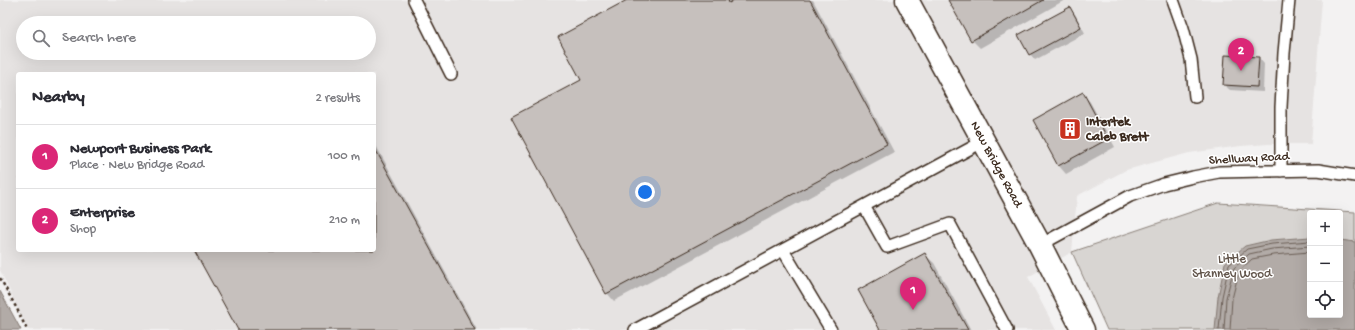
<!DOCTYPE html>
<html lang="en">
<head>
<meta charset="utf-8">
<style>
  :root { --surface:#fff; --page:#f2f2f3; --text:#2b2b33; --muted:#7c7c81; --line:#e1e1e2; --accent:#db2777 }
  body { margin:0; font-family:"Gochi Hand",sans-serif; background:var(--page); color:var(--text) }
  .controls { position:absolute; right:12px; bottom:12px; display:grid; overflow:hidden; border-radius:4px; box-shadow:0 4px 16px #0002 }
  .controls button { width:36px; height:36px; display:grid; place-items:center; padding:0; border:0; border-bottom:1px solid var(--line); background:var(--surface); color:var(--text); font:20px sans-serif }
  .you { position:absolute; left:645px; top:192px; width:14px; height:14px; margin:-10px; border:3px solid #fff; border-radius:50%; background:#1a73e8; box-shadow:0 0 0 6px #1a73e833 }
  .badge { display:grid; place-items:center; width:26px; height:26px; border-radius:50%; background:var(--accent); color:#fff; font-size:13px; font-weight:700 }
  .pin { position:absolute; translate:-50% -33px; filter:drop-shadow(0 1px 2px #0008) }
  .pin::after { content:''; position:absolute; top:21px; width:14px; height:12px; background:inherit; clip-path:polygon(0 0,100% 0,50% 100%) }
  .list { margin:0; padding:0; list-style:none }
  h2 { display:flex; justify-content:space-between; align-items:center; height:52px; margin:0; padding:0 16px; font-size:17px }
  h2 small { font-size:13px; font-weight:400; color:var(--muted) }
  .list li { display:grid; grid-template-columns:26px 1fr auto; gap:12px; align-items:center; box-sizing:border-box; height:64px; padding:0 16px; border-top:1px solid var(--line) }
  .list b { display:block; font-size:15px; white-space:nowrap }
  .list p { margin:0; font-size:13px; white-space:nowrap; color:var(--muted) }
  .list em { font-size:13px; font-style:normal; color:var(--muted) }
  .icon { flex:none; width:22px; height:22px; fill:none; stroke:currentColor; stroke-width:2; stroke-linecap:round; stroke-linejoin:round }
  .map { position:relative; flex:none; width:1355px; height:330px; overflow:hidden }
  .search { position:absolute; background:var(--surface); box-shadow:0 4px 16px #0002; left:16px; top:16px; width:360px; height:44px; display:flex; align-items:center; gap:10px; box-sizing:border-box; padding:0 14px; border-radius:22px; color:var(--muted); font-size:15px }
  .panel { position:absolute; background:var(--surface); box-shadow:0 4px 16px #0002; left:16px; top:72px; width:360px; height:180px; border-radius:4px }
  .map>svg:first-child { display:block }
</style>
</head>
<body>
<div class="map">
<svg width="1355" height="330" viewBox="0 0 1355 330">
  <rect width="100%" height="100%" fill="#f3f2f2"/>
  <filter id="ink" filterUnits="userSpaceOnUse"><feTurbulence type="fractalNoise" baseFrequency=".025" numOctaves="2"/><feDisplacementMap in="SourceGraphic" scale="8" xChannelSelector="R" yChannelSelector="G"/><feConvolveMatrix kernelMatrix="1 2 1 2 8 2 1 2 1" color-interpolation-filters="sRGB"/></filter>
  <g filter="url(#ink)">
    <!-- built -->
    <path fill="#e6e3e2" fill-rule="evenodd" d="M0,0H1322L1311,144H1269L1241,146L1189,153L1126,170L1077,196L1072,252L1028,277L1056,330H28L0,270ZM23,23H369V53H23ZM18,74H374V250H18Z"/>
    <!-- green -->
    <path fill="#d8d5d2" stroke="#8a8078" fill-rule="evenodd" d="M1218,203L1355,212V330H1107L1072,252ZM1310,213H1340V315H1310Z"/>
    <!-- water -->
    <path fill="#b2aba7" stroke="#827770" d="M1310,237V315H1340V240L1355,242V330H1215L1218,297L1225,263L1245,246L1271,240Z
      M0,291L21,330H0Z"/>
    <!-- shadow -->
    <path fill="#0003" d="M629,0H730L732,3L737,0H813L894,152L614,301L607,293L583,80Z
      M949,0H1065L980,48L972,40Z
      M1070,9L1075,14L1085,33L1035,60L1030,54Z
      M1259,58L1264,64L1263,92L1230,90L1224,85Z
      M1083,94L1090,102L1115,147L1066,174L1059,166L1034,120Z
      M374,142L477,330H240L196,250H374Z
      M924,254L934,263L971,330H881Z"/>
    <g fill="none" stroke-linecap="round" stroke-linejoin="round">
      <!-- shore -->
      <path stroke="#6b5e55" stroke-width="1" d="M1219,330L1222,297L1229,265L1247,249L1272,244L1310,241
        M1224,330L1226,298L1234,268L1249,254L1272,249L1310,246
        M1230,330L1232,299L1239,271L1252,259L1273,255L1310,252"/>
    </g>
    <!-- building -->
    <path fill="#c6c0bd" stroke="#3b2a1e" d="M627,0H728L729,3L734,0H810L887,144L606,294L511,117L581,80L558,37Z
      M948,0H1043L971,41Z
      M1070,7L1081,27L1029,55L1018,35Z
      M1225,55L1259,57L1257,87L1223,85Z
      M1083,92L1108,139L1058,166L1033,120Z
      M374,147L475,330H238L194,250H374Z
      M925,253L968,330H880L858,290Z"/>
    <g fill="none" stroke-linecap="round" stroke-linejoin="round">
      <!-- service casing -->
      <g stroke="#3b2a1e" stroke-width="14">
        <path id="service" d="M414,0L451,74
          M1173,0L1183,28L1191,59L1195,97
          M1281,171V107L1284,53L1289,0
          M864,206L887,247L950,224L1007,330
          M1040,245L1130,196L1164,184L1193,177L1219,172L1318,170L1355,176
          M783,250L831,330
          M635,330L984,141"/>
      </g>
      <!-- tertiary casing -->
      <g stroke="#3b2a1e" stroke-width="25">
        <g id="tertiary">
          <path id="s1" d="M907,0L1040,245L1083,330"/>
        </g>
      </g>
      <!-- path -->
      <path stroke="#3b2a1e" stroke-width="2.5" stroke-dasharray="3 3" stroke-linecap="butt" d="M0,278L17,309L27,330"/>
      <!-- service -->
      <use href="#service" stroke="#fff" stroke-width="11"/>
      <!-- tertiary -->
      <use href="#tertiary" stroke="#fff" stroke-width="22"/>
    </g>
  </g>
  <!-- icons -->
  <defs>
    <g id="building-square" transform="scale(1.15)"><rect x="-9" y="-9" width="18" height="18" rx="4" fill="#c8321e" stroke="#fff"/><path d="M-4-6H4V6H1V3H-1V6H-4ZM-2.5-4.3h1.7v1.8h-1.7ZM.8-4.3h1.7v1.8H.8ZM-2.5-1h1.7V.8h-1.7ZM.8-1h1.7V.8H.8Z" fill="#fff"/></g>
  </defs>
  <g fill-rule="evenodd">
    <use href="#building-square" x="1070" y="129"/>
  </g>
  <g text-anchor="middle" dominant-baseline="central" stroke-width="3" stroke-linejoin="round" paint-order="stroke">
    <!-- poi labels -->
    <g font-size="13" font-weight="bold" fill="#3b2a1e" stroke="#fff" text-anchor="start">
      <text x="1086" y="122">Intertek<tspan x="1086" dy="15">Caleb Brett</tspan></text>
    </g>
    <!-- street labels -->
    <g font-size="13" fill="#3b2a1e" stroke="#fff">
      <text transform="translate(1249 159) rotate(-3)">Shellway Road</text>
      <text stroke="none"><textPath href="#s1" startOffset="187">New Bridge Road</textPath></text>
    </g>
    <!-- park labels -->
    <g font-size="13" fill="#62554b" stroke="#fff">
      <text x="1232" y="259">Little<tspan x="1232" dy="15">Stanney Wood</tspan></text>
    </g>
  </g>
</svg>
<div class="controls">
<button>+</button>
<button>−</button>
<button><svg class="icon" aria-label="locate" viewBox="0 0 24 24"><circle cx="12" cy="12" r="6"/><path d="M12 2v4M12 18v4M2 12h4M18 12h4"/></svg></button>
</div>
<div class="you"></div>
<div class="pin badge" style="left:913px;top:310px">1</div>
<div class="pin badge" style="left:1241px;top:71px">2</div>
<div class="search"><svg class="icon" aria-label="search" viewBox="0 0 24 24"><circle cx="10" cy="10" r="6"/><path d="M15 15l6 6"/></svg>Search here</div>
<section class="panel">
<h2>Nearby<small>2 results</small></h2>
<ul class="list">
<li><span class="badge">1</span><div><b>Newport Business Park</b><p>Place · New Bridge Road</p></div><em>100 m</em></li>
<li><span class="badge">2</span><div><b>Enterprise</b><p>Shop</p></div><em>210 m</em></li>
</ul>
</section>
</div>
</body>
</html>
